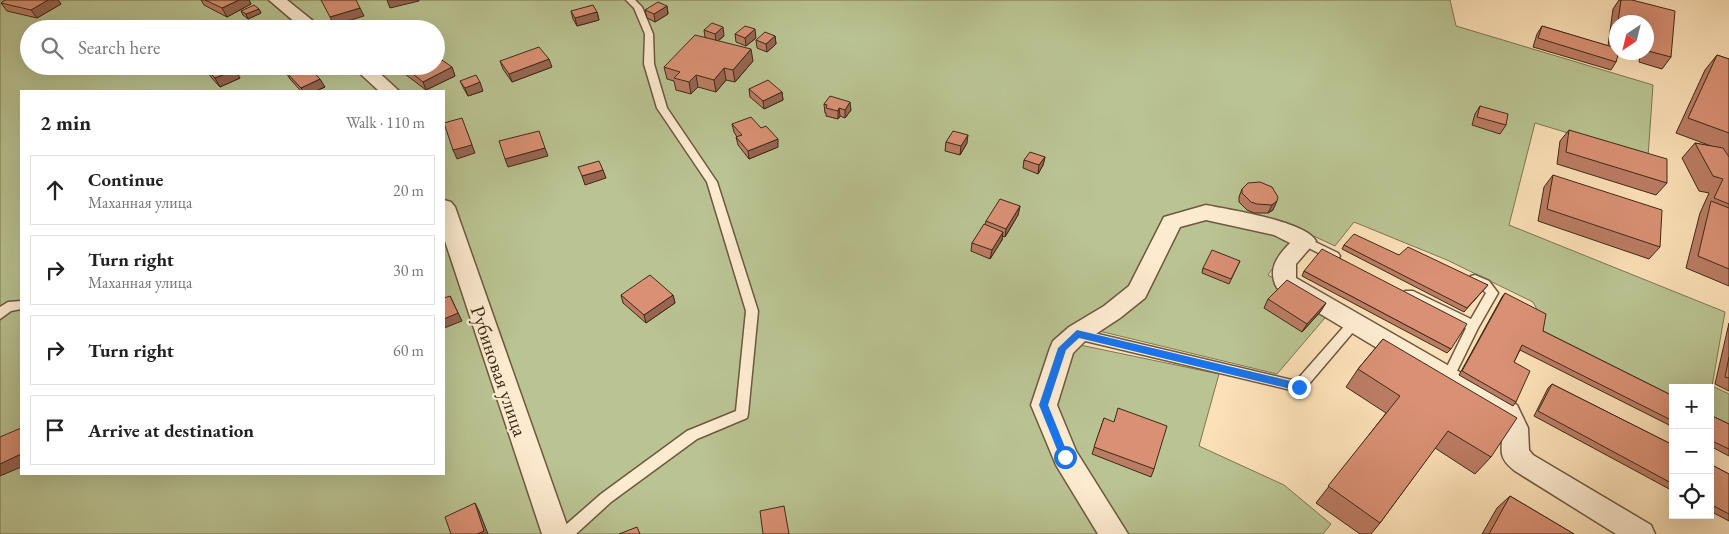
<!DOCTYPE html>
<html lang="en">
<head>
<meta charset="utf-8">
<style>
  :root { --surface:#fff; --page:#f2f2f2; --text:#222; --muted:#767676; --line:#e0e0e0 }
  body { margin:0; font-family:"EB Garamond",serif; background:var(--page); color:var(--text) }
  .controls { position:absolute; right:15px; bottom:15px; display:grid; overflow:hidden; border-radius:0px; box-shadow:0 5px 20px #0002 }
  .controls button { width:45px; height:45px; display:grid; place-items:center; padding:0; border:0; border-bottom:1px solid var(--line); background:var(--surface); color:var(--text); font:25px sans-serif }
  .compass { position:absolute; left:1609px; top:15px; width:45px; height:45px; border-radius:50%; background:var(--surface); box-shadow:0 5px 20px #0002; rotate:215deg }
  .stop { position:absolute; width:15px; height:15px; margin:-11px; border:4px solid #1a73e8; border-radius:50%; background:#fff }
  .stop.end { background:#1a73e8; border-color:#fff; box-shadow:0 1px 5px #0008 }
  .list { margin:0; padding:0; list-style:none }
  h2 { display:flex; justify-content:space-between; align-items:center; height:65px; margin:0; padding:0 20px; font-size:21px }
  h2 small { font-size:16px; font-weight:400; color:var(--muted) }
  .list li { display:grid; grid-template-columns:32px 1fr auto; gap:15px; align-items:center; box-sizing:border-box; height:70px; margin:0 10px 10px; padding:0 10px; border:1px solid var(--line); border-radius:0px }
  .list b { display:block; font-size:19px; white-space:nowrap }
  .list p { margin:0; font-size:16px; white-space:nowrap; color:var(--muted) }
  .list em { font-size:16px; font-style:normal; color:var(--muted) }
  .icon { flex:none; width:28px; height:28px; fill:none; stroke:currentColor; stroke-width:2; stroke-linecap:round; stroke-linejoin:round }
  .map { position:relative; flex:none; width:1729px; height:534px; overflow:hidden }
  .search { position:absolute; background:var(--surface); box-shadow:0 5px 20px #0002; left:20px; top:20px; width:425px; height:55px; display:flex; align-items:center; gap:12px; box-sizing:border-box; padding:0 18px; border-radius:28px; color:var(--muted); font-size:19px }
  .panel { position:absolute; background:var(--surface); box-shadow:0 5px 20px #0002; left:20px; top:90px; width:425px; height:385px; border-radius:0px }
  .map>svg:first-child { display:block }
</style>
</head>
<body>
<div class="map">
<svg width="1729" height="534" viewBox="0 0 1729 534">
  <rect width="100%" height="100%" fill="#fce0b7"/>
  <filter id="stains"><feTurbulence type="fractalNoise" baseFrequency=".004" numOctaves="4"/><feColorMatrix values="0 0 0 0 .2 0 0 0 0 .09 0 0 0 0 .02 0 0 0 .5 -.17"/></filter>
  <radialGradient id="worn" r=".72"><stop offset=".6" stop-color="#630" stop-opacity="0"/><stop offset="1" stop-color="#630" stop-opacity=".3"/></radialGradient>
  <!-- green -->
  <path fill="#bac392" stroke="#7c7654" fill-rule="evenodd" d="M0,0H1450L1456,26L1653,85L1648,157L1535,123L1509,225L1725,312L1712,386L1729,394V431L1710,421V388H1673V403L1539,335L1542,319L1533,302L1447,260L1354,222L1335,246L1305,232L1179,213L1132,287L1080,345L1219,374L1199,446L1284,485L1331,524L1323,534H0ZM29,29H436V66H29ZM21,91H444V474H21Z
    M1212,217L1286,237L1291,243L1268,275L1330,312L1277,374L1099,331L1178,228L1194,219Z"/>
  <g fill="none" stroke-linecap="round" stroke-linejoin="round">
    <!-- service casing -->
    <g stroke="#6e583f" stroke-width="3">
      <path id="service" d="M626,0H635L642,7L653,34L654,64L667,108L717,182L758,311L748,414L747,418L697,439L611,502L576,534H559L561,529L601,494L687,431L736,411L746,311L707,182L657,108L644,64L645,34L634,8Z
        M1305,237L1338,253L1340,256L1338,259H1330L1301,244L1300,241L1301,238Z
        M1475,275L1489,281L1498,293L1478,328L1452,381L1448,382L1444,381L1442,377L1466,328L1405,297L1403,294L1405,291H1413L1471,319L1486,293C1481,287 1473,285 1469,279L1471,276Z
        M21,301V309L11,311L0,319V307L8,302Z
        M1351,321L1361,323L1363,326L1361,329L1354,331L1303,391L1299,392L1077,339L1073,337L1071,334L1073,331L1077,329L1296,381L1347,323Z"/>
    </g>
    <!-- minor casing -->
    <g stroke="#6e583f" stroke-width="3">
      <path id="minor" d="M269,0H287L323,29H303Z
        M352,66H372L399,91H379Z
        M444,200L451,202L455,207L570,534H542L444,238Z
        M1206,205C1230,210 1305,221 1316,241L1296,264V278L1517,405L1528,428L1529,450L1533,455L1651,525L1655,534H1616L1515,471C1510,467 1503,461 1502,454C1500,442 1506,433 1499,421L1277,288C1267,270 1277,256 1290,243L1274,235L1206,220L1180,227L1145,298L1120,318L1085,341L1073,353L1057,405L1076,451L1128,534H1098L1056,465L1031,405L1050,348L1053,341L1069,327L1104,306L1129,286L1164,217Z"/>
    </g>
    <!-- service -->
    <use href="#service" fill="#fdebd0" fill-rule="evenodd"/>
    <!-- minor -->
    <use href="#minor" fill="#fdebd0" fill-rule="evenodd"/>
  </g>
  <!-- wall -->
  <path fill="#bb7c64" stroke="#3e2a17" d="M5,0H58L61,4L37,18L7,11L1,3Z
    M201,0H249L251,4L227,17L204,5Z
    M1619,0H1632L1671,57L1662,69L1639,62L1640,55L1632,52H1646V22H1616V62L1611,70L1533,47L1537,34L1542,26L1608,46L1613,9Z
    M667,6L668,14L655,22L647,18L645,10Z
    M259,9L261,13L248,19L243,15L241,11Z
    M571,11L597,12L599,20L577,26L573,19Z
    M704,30L724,36L718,41L753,61L735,82L726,80L716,92L698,87L691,94L676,90L674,81L667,79L664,67L705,37Z
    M735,34L756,38L746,46L736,42Z
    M775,36L776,44L767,52L757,48L756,40Z
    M1717,55L1729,59V286L1686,268L1700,213L1709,193L1699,191L1682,158L1695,143L1711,146L1676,133L1705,70Z
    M500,61L552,67L512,82L503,69Z
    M402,66H436L452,67L455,76L426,90L405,74Z
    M206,69L235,70L240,78L220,87L211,77Z
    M285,71L325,87L316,91H301L290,79Z
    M460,81L483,91L468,96L464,89Z
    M749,89L782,92L783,100L764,109L750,97Z
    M824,104L851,110L845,118L840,116L838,119L826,116V113H825Z
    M1480,106L1506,125L1500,134L1472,125L1475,114Z
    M732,124L778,147L749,159L738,145L736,137H737L734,132Z
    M1569,130L1667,183L1656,195L1557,164L1560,141Z
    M946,142L967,143L960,155L945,151Z
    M1045,157L1043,165L1038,174L1023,168L1024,160Z
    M1553,175L1660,247L1649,259L1538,221L1544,187Z
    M1272,187L1273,210L1268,213H1254L1247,210L1239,202V197L1242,189Z
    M1020,206L1018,215L1005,237L1002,236V240L990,259L971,251L972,243L985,225L986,221Z
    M1344,245L1399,255L1488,285L1464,312L1342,249Z
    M1240,261L1229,284L1202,273L1203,268Z
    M1304,271L1451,349L1447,353L1302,276Z
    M1505,293L1543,331L1673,396V427L1520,350L1514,362L1516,402L1513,406L1459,375L1502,297Z
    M621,295H673L675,303L646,323L623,303Z
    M1268,299L1321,311L1302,332L1264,308Z
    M1729,323V391L1715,384Z
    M1383,339L1491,457L1475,474L1435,448L1380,523L1371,534H1360L1316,503L1386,413L1346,387L1358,369Z
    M1552,384L1673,445V491L1534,416L1548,388Z
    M1710,415L1729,424V456L1710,446Z
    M1104,418L1154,469L1151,477L1092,454Z
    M1710,464L1729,474V521L1710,511Z
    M1510,496L1574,534H1482L1497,508Z"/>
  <!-- shaded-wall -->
  <path fill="#986551" stroke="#3e2a17" d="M48,0H58L61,4L37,18L31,10Z
    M239,0H249L251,4L227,17L222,8Z
    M387,0H419V1L390,8Z
    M667,6L668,14L655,22L654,14Z
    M360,8L364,16L334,25L330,17Z
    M259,9L261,13L248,19L246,14Z
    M597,12L599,20L577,26L575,18Z
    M723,27L724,36L716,42L715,34Z
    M755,29L756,38L746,46L745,38Z
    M775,36L776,44L767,52L766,44Z
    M751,49L753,61L735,82L733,70Z
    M549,59L552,67L512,82L509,74Z
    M452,67L455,76L426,90L423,82Z
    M724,68L726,80L716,92L714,80Z
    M235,70L240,78L220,87L215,78Z
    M696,75L698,87L691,94L689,82Z
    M320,79L325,87L316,91H303L301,88Z
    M480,82L483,91L468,96L465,88Z
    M782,92L783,100L764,109L763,101Z
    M850,102L851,110L845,118V110Z
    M839,108L840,116L838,119V111Z
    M465,127L475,153L457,159L453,150Z
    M968,135L967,143L960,155L961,146Z
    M778,139V147L749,159L748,151Z
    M545,148L548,156L508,167L505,159Z
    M1045,157L1043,165L1038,174L1039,165Z
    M603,170L606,178L585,185L582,176Z
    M1277,201L1273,210L1268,213L1272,205Z
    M1020,206L1018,215L1005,237L1006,229Z
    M1003,232L1002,240L990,259L992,250Z
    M673,295L675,303L646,323L644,315Z
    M450,296L462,321L444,328V319Z
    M1326,303L1321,311L1302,332L1307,324Z
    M21,454V467L0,476V464Z
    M475,503L479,511L488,534H477Z"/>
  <!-- building -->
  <path fill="#d99074" stroke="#3e2a17" d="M5,0H48L31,10L1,3Z
    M205,0H239L222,8Z
    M321,0H356L360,8L330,17Z
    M1621,0H1632L1675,11L1671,57L1648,51V43L1646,42V22H1618Z
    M658,2L667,6L654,14L645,10Z
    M254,5L259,9L246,14L241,11Z
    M593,5L597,12L575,18L571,11Z
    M712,23L723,27L715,34L704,30Z
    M745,26L755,29L745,38L735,34Z
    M1542,26L1616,48V52H1619L1616,62L1538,38Z
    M765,32L775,36L766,44L756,40Z
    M695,35L751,49L733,70L724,68L714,80L696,75L689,82L674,78L680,72L664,67Z
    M539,47L549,59L509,74L500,61Z
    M1717,55L1729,59V133L1688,118Z
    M436,56L452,67L423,82L403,66H436Z
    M213,66H231L235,70L215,78L206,69Z
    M296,66H308L320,79L301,88L285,71Z
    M476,75L480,82L465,88L460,81Z
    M768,80L782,92L763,101L749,89Z
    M830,96L850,102L845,110L839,108L838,111L826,108L827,105L824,104Z
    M1480,106L1508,114L1506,125L1477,117Z
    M751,117L761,128L766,126L778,139L748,151L736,137L742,135L732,124Z
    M462,118L472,145L453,150L444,123Z
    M1569,130L1667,159V183L1566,152Z
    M539,131L545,148L505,159L499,141Z
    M953,131L968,135L961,146L946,142Z
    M1695,143L1723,148L1729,157V204L1714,198L1723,179L1713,176Z
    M1030,152L1045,157L1039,165L1024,160Z
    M599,161L603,170L582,176L578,167Z
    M1553,175L1662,210L1660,247L1547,209Z
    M1260,182L1272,187L1278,197L1277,201L1272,205L1257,204L1251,202L1242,193V189L1248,183Z
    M1000,199L1020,206L1006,229L986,221Z
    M1711,201L1729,208V269L1698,256Z
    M984,224L1003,232L992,250L972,243Z
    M1354,234L1399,255L1408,247L1488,285L1467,308L1344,245Z
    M1322,249L1467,324L1451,349L1304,271Z
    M1212,250L1240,261L1231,279L1203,268Z
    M650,275L673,295L644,315L621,295Z
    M1287,280L1326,303L1307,324L1268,299Z
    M1505,293L1546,314L1543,331L1673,396V421L1522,345L1514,362L1530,371L1516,402L1462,371Z
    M450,296L458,313L444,319V298Z
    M1383,339L1517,418L1491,457L1448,431L1380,523L1328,486L1400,396L1358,369Z
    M1729,357V378L1725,377Z
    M1552,384L1673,445V484L1538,411Z
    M1118,408L1167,426L1154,469L1094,447L1104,418L1114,422Z
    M1710,415L1729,424V449L1710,440Z
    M21,428V454L0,464V437Z
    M1710,464L1729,474V514L1710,504Z
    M1510,496L1574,534H1489Z
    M475,503L484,531L477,534H451L445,517Z
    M784,506L789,534H763L760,511Z
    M637,527L640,534H619Z"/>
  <!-- route -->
  <path fill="#1a73e8" d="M1077,330L1299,383L1304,387L1299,391L1079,338L1066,350L1048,405L1069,457L1065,461L1060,457L1039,405L1058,348Z"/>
  <g text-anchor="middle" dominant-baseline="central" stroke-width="4.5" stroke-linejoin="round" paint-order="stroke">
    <!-- street labels -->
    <g font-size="20" fill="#3e2a17" stroke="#fdebd0">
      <text transform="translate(499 371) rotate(71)">Рубиновая улица</text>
    </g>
  </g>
  <rect width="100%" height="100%" filter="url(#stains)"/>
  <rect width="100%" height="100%" fill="url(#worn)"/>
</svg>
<div class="controls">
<button>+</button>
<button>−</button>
<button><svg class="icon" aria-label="locate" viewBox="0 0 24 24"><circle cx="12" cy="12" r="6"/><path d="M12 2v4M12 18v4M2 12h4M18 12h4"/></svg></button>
</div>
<svg class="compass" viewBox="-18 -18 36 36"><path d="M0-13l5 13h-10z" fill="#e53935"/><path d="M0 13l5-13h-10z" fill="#767676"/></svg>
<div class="stop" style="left:1065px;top:457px"></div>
<div class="stop end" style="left:1299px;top:387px"></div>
<div class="search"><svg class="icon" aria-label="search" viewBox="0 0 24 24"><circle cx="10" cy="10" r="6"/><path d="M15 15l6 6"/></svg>Search here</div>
<section class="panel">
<h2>2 min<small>Walk · 110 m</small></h2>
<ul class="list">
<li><svg class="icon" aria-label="ahead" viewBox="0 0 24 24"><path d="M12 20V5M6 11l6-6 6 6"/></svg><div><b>Continue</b><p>Маханная улица</p></div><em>20 m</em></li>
<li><svg class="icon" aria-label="right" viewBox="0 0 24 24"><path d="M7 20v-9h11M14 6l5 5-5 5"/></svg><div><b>Turn right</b><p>Маханная улица</p></div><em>30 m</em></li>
<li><svg class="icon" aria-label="right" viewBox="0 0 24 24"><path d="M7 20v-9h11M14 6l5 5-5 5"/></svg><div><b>Turn right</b></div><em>60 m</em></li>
<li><svg class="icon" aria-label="arrive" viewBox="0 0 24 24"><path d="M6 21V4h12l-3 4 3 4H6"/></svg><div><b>Arrive at destination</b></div></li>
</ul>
</section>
</div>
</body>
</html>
